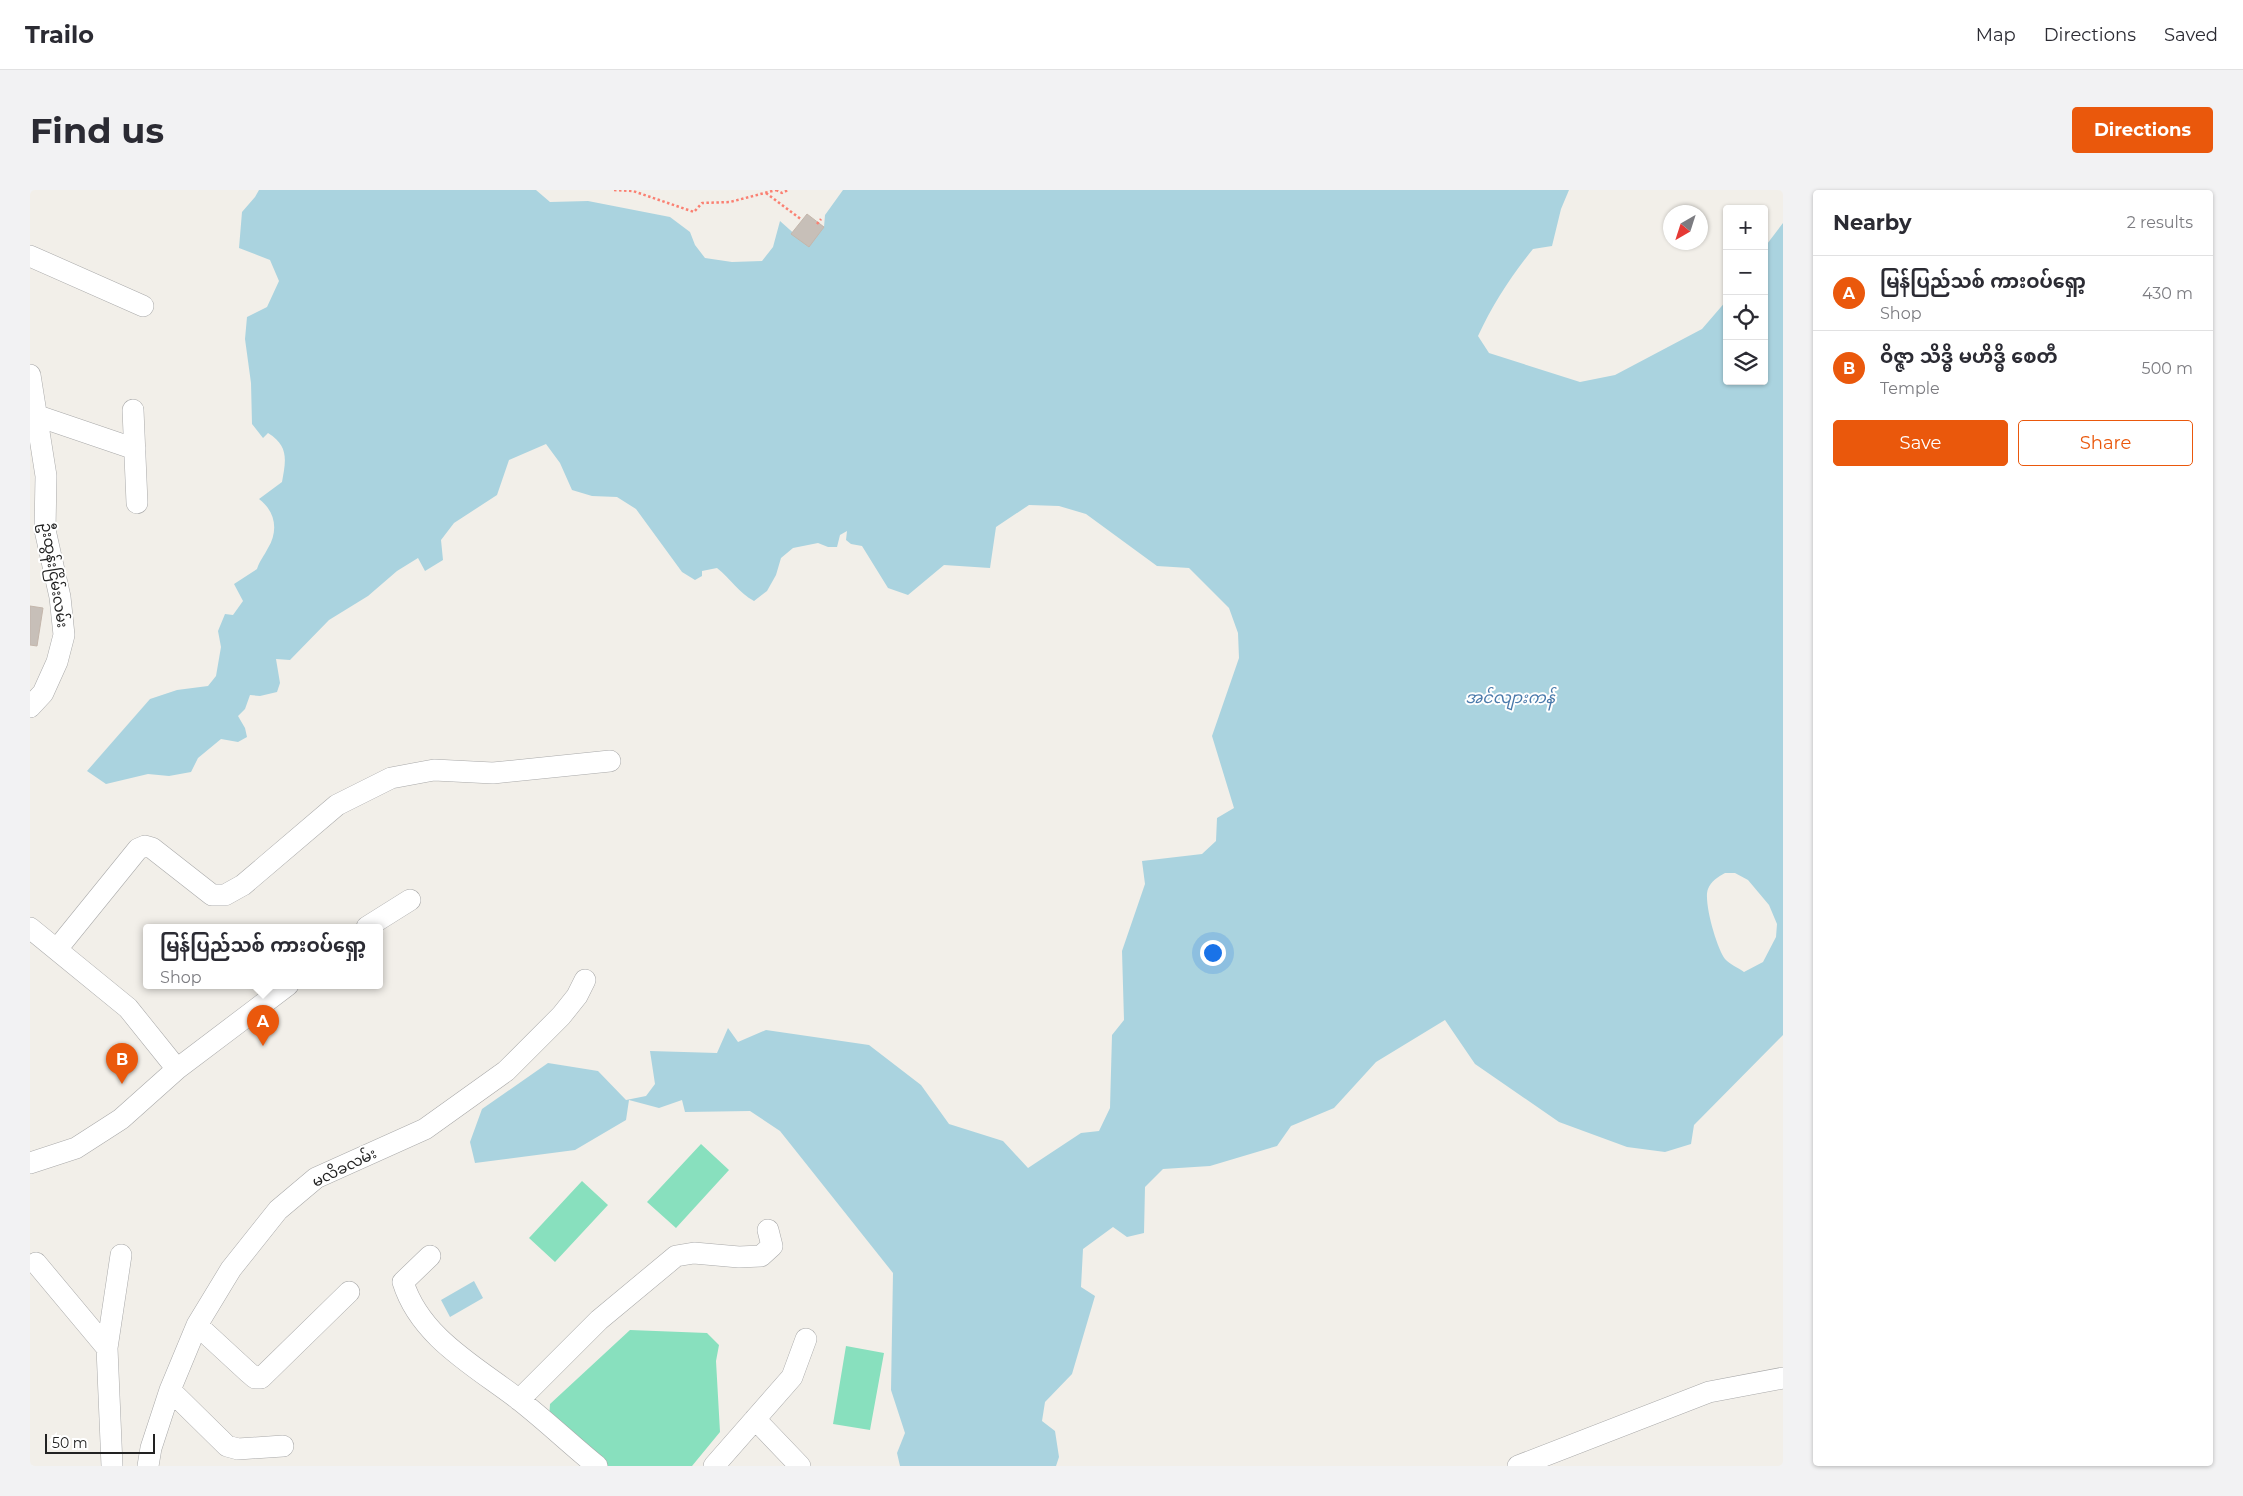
<!DOCTYPE html>
<html lang="en">
<head>
<meta charset="utf-8">
<style>
  :root { --surface:#fff; --page:#f2f2f3; --text:#2b2b33; --muted:#7c7c81; --line:#e1e1e2; --accent:#ea580c }
  body { margin:0; font-family:Montserrat,"Noto Sans Myanmar",sans-serif; background:var(--page); color:var(--text) }
  .controls { position:absolute; right:15px; top:15px; display:grid; overflow:hidden; border-radius:5px; box-shadow:0 1px 4px #0004 }
  .controls button { width:45px; height:45px; display:grid; place-items:center; padding:0; border:0; border-bottom:1px solid var(--line); background:var(--surface); color:var(--text); font:25px sans-serif }
  .compass { position:absolute; left:1633px; top:15px; width:45px; height:45px; border-radius:50%; background:var(--surface); box-shadow:0 1px 4px #0004; rotate:219deg }
  .scale { position:absolute; left:15px; bottom:12px; width:110px; box-sizing:border-box; padding-left:5px; border:2px solid #222; border-top:0; font-size:14px; line-height:18px; white-space:nowrap; color:#222; -webkit-text-stroke:4px #fff; paint-order:stroke }
  .you { position:absolute; left:1182px; top:762px; width:18px; height:18px; margin:-12px; border:4px solid #fff; border-radius:50%; background:#1a73e8; box-shadow:0 0 0 8px #1a73e833 }
  .badge { display:grid; place-items:center; width:32px; height:32px; border-radius:50%; background:var(--accent); color:#fff; font-size:16px; font-weight:700 }
  .pin { position:absolute; translate:-50% -41px; filter:drop-shadow(0 1px 2px #0008) }
  .pin::after { content:''; position:absolute; top:26px; width:18px; height:15px; background:inherit; clip-path:polygon(0 0,100% 0,50% 100%) }
  .popup { position:absolute; left:113px; top:734px; width:240px; height:65px; box-sizing:border-box; display:grid; place-content:center; border-radius:5px; background:var(--surface); filter:drop-shadow(0 1px 4px #0005); font-size:16px; white-space:nowrap; color:var(--muted) }
  .popup b { font-size:19px; color:var(--text) }
  .popup::after { content:''; position:absolute; left:50%; top:100%; margin-left:-10px; border:10px solid transparent; border-top-color:var(--surface) }
  .list { margin:0; padding:0; list-style:none }
  h2 { display:flex; justify-content:space-between; align-items:center; height:65px; margin:0; padding:0 20px; font-size:21px }
  h2 small { font-size:16px; font-weight:400; color:var(--muted) }
  .list li { display:grid; grid-template-columns:32px 1fr auto; gap:15px; align-items:center; box-sizing:border-box; height:75px; padding:0 20px; border-top:1px solid var(--line) }
  .list b { display:block; font-size:19px; white-space:nowrap }
  .list p { margin:0; font-size:16px; white-space:nowrap; color:var(--muted) }
  .list em { font-size:16px; font-style:normal; color:var(--muted) }
  .actions { display:flex; gap:10px; padding:15px 20px }
  .actions a { flex:1; padding:11px 0; border:1px solid var(--accent); border-radius:5px; text-align:center; font-size:18px; color:var(--accent) }
  .actions .main { background:var(--accent); color:#fff }
  .icon { flex:none; width:28px; height:28px; fill:none; stroke:currentColor; stroke-width:2; stroke-linecap:round; stroke-linejoin:round }
  .map { position:relative; flex:none; width:1753px; height:1276px; overflow:hidden; border-radius:5px }
  header { display:flex; align-items:center; gap:30px; box-sizing:border-box; height:70px; padding:0 25px; background:var(--surface); border-bottom:1px solid var(--line) }
  header strong { font-size:24px }
  nav { display:flex; gap:28px; margin-inline-start:auto; font-size:18px }
  .intro { display:flex; align-items:center; justify-content:space-between; box-sizing:border-box; height:120px; padding:0 30px }
  h1 { margin:0; font-size:35px }
  .button { padding:12px 22px; border-radius:5px; background:var(--accent); color:#fff; font-size:18px; font-weight:700 }
  main { display:flex; gap:30px; padding:0 30px }
  aside { flex:1; background:var(--surface); border-radius:5px; box-shadow:0 1px 4px #0004 }
  .map>svg:first-child { display:block }
</style>
</head>
<body>
<header>
<strong>Trailo</strong>
<nav><a>Map</a><a>Directions</a><a>Saved</a></nav>
</header>
<div class="intro"><h1>Find us</h1><a class="button">Directions</a></div>
<main>
<div class="map">
<svg width="1753" height="1276" viewBox="0 0 1753 1276">
  <rect width="100%" height="100%" fill="#f2efe9"/>
  <!-- pitch -->
  <path fill="#88e0be" d="M671,954L699,980L646,1038L617,1012Z
    M552,991L578,1015L525,1072L499,1048Z
    M600,1140L677,1143L689,1155L686,1171L690,1242L662,1276H573L519,1230L520,1214Z
    M816,1156L854,1163L840,1240L803,1234Z"/>
  <!-- water -->
  <path fill="#aad3df" fill-rule="evenodd" d="M229,0H506L520,12L558,11L640,27L660,42L665,55L675,68L702,72L732,71L743,57L750,31L778,56L794,37L795,25L813,0H1539L1531,19L1522,56L1503,59C1481,86 1463,114 1448,146L1459,163L1550,192L1585,185L1672,139L1697,110V191H1734V58L1753,33V845L1664,935L1661,954L1635,962L1597,957L1529,932L1445,874L1415,830L1346,872L1304,918L1261,936L1247,956L1180,976L1133,979L1115,997L1114,1043L1097,1047L1083,1037L1053,1059L1051,1097L1065,1106L1042,1184L1015,1212L1012,1231L1025,1241L1029,1267L1026,1276H870L867,1263L875,1243L861,1200L863,1083L750,941L720,921L655,922L652,910L629,918L599,910L596,930L545,960L445,973L440,952L452,919L518,873L568,881L596,910L616,906L625,894L620,861L687,863L698,838L708,852L736,840L839,855L891,895L919,934L973,951L998,978L1051,943L1069,941L1080,918L1082,845L1094,830L1092,761L1115,694L1112,671L1172,664L1186,651L1187,628L1204,618L1182,546L1209,468L1208,443L1199,418L1159,378L1127,376L1056,324L1029,316L999,315L966,337L960,378L914,375L878,405L858,398L832,356L821,354L816,350L817,341L810,345L807,357H798L788,353L763,358L751,368L746,385L737,401L724,411C709,403 701,389 687,378L672,381V386L665,390L652,382L606,319L587,307L562,306L542,300L530,273L516,254L479,270L467,305L424,333L411,350L413,370L395,381L388,368L367,381L338,406L299,430L260,470L246,469L250,493L247,502L230,506L220,505L215,519L208,526L215,538L217,547L208,552L191,549L168,568L161,582L139,586L118,584L76,594L57,581L120,509L147,500L178,496L186,486L191,457L188,441L195,424L203,425L213,411L204,394L227,379C230,370 234,366 238,358C249,340 245,321 229,309L252,292C256,270 259,256 238,243L233,248L222,234L221,193L215,149L217,127L237,117L249,91L240,70L209,58L212,22L225,7ZM1695,683H1705L1718,690L1739,715L1747,734L1746,747L1733,772L1714,782C1709,778 1699,774 1695,769C1687,759 1673,711 1678,699C1681,691 1688,687 1695,683Z
    M444,1091L453,1108L420,1127L411,1110Z"/>
  <!-- building -->
  <path fill="#c7bfb8" stroke="#c4b6ab" d="M777,24L794,37L779,57L761,44Z
    M0,416L13,418L7,456L0,455Z"/>
  <g fill="none" stroke-linecap="round" stroke-linejoin="round">
    <!-- minor casing -->
    <g stroke="#a9a9a9" stroke-width="22">
      <path id="minor" d="M0,66L113,116
        M0,185L16,286L15,340L30,407L34,445L27,472L13,503L0,517
        M103,220L107,313
        M5,225L105,259
        M337,737L380,710
        M0,738L98,818L147,879L258,795
        M27,759L108,659L115,656L122,658L182,705H195L213,695L307,615L361,588L404,580L463,583L580,571
        M0,973L46,958L91,929L147,879
        M400,1066L373,1092C390,1147 445,1176 488,1209C515,1230 540,1254 567,1276
        M6,1073L77,1158
        M167,1135L218,1182L225,1188H231L319,1102
        M140,1200L197,1256L208,1259L253,1256
        M489,1210L569,1130L646,1066L664,1063L709,1067L731,1066L742,1056L738,1040
        M725,1229L770,1276
        M82,1276L77,1158L91,1065
        M118,1276L121,1258L140,1200L167,1135L201,1079L248,1020L286,988L395,939L476,881L531,826L547,806L555,790
        M684,1276L762,1187L776,1149
        M1488,1276L1679,1202L1753,1188"/>
    </g>
    <!-- path -->
    <path stroke="#fa8072" stroke-width="2.5" stroke-dasharray="2.5 2.5" stroke-linecap="butt" d="M584,0L603,1L664,22L672,13L700,12L746,0
      M746,0L752,3L758,0
      M736,3L772,30
      M787,34L791,29"/>
    <!-- minor -->
    <use href="#minor" stroke="#fff" stroke-width="21"/>
  </g>
  <g text-anchor="middle" dominant-baseline="central" stroke-width="4" stroke-linejoin="round" paint-order="stroke">
    <!-- street labels -->
    <g font-size="15" fill="#222" stroke="#fff">
      <text transform="translate(25 385) rotate(81)">ဦးထွန်းငြိမ်းလမ်း</text>
      <text transform="translate(314 977) rotate(-26)">မလိခလမ်း</text>
    </g>
    <!-- water labels -->
    <g font-size="16" font-style="italic" fill="#4a7aab" stroke="#fff">
      <text x="1480" y="507">အင်လျားကန်</text>
    </g>
  </g>
</svg>
<div class="controls">
<button>+</button>
<button>−</button>
<button><svg class="icon" aria-label="locate" viewBox="0 0 24 24"><circle cx="12" cy="12" r="6"/><path d="M12 2v4M12 18v4M2 12h4M18 12h4"/></svg></button>
<button><svg class="icon" aria-label="layers" viewBox="0 0 24 24"><path d="M12 4l9 5-9 5-9-5zM3 14l9 5 9-5"/></svg></button>
</div>
<svg class="compass" viewBox="-18 -18 36 36"><path d="M0-13l5 13h-10z" fill="#e53935"/><path d="M0 13l5-13h-10z" fill="#7c7c81"/></svg>
<div class="scale">50 m</div>
<div class="you"></div>
<div class="pin badge" style="left:233px;top:856px">A</div>
<div class="popup"><b>မြန်ပြည်သစ် ကားဝပ်ရှော့</b>Shop</div>
<div class="pin badge" style="left:92px;top:894px">B</div>
</div>
<aside>
<h2>Nearby<small>2 results</small></h2>
<ul class="list">
<li><span class="badge">A</span><div><b>မြန်ပြည်သစ် ကားဝပ်ရှော့</b><p>Shop</p></div><em>430 m</em></li>
<li><span class="badge">B</span><div><b>ဝိဇ္ဇာ သိဒ္ဓိ မဟိဒ္ဓိ စေတီ</b><p>Temple</p></div><em>500 m</em></li>
</ul>
<div class="actions"><a class="main">Save</a><a>Share</a></div>
</aside>
</main>
</body>
</html>
